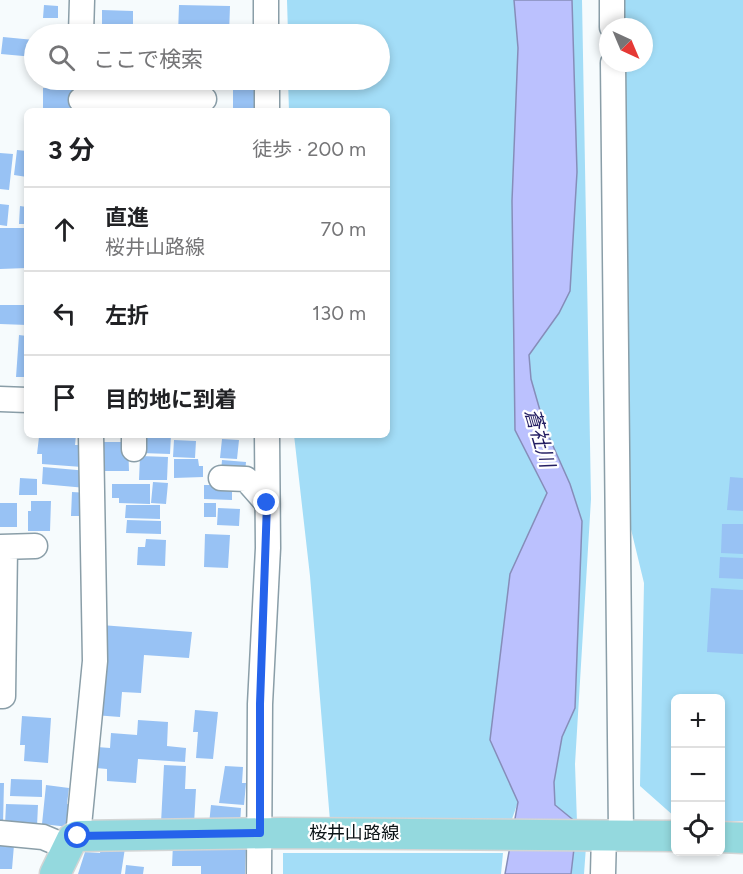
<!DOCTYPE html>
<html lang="ja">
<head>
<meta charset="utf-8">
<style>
  :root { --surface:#fff; --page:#f2f2f2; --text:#202124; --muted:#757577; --line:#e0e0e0 }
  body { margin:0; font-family:Figtree,"Noto Sans JP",sans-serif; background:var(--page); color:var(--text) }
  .controls { position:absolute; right:18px; bottom:18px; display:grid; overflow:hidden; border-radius:9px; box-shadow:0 3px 9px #0003 }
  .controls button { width:54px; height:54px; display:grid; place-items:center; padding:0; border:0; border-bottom:2px solid var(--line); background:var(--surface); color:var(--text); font:30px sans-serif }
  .compass { position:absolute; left:599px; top:18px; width:54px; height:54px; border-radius:50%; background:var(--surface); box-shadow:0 3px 9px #0003; rotate:136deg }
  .stop { position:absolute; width:18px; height:18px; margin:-14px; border:4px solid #2563eb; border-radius:50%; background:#fff }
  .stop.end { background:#2563eb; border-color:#fff; box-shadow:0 2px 6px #0008 }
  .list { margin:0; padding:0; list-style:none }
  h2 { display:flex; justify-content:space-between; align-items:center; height:78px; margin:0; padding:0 24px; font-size:26px }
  h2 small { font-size:20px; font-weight:400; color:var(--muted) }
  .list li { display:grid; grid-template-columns:39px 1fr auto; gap:18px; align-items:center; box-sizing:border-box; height:84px; padding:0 24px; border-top:2px solid var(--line) }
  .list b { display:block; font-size:22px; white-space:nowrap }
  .list p { margin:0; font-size:20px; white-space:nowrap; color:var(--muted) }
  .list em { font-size:20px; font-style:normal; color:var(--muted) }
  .icon { flex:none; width:33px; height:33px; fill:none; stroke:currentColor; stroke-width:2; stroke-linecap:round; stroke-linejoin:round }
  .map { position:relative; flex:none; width:743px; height:874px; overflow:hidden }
  .search { position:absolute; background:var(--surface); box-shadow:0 3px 9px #0003; left:24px; top:24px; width:366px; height:66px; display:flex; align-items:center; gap:15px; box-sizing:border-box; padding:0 21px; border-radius:33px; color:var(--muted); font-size:22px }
  .panel { position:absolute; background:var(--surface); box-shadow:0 3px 9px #0003; left:24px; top:108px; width:366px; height:330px; border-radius:9px }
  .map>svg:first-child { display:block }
</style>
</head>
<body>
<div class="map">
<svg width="743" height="874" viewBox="0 0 743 874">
  <rect width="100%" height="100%" fill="#f6fbfd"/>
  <!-- green -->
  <path fill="#a3ddf7" d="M287,0H514L518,48L512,201L515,430L547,493L510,574L491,740L518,802L512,819L330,821L310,576L294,435H387V111H289L288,80H380V34H288Z
    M572,0H582L591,499L575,764L577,823L587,833L584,874H571L577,823L555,805L554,782L562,737L575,708L582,521L570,484L545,428L531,379L529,355L559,313L577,172Z
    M624,0H743V821H721L720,698H676L675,817L640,786L644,583L629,521L622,63H644V27H623Z
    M283,853H503L501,874H283Z"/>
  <!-- water -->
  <path fill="#bbc1fe" stroke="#868db9" stroke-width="1.5" d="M514,0H572L577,172L570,291L559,313L529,355L531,379L545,428L570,484L582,521L575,708L562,737L554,782L555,805L577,823L571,874H505L518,802L490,740L510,574L547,493L515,430L512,201L518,48Z"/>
  <!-- building -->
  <path fill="#98c2f4" d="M44,5L58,6V18H43Z
    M179,5L230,6L229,34H178Z
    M102,10L133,11V32L102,31Z
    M3,37L34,40V57L1,54Z
    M42,80H65V84L42,83Z
    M105,80H122V88H105Z
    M148,80H173V88H148Z
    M249,80H259L260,110L233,111V89L240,88V83L249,82Z
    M43,88H76V108L43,111Z
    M17,150L27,151V177L14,175Z
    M0,153L13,154L9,190L0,189Z
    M0,204L9,205L7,226L0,225Z
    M20,206L27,207V224H19Z
    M0,228H27V268L0,269Z
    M0,305H27V325L0,324Z
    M19,335L27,336V377H16Z
    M43,435H76L75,445H83L82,467L42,464V454H37L39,437L43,438Z
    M142,435H171L170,454L141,453Z
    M222,439L239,440L237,459L220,458Z
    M174,440L196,441L195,458L173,457Z
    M103,442H128L129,471H103Z
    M140,456L168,457L167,480H139Z
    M174,459H198L199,466H203V477L174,478Z
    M222,460L246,462L245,473L221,472Z
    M43,467L88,471L86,488L42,484Z
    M730,477L743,478V511L727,510Z
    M20,478L37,479V495H19Z
    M153,482L168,483L166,504L151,503Z
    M112,484H150V504L119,503V498H112Z
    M204,485H232V500L204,499Z
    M72,492L89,493L88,516H71Z
    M31,501H51L50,531H28V511H31Z
    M0,503H17V527H0Z
    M204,503H216V517H204Z
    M126,505H160V519L125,518Z
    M218,508L240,509L239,526L217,525Z
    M127,520L161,521V534L126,533Z
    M722,524H743V554L721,553Z
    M205,534L230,535L228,568L204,567Z
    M146,539L166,540L165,566L137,565L138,547H145Z
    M720,557L743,558V579L719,578Z
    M711,588L743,590V654L707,652Z
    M101,625L192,632L189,658L144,655L141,693L122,692L120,717L94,715Z
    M195,710L218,712L213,759L196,758L198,732H193Z
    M22,716L51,718L48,763L24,761L25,745H20Z
    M138,720L168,722L167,746L186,748L185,762L138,759L136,783L107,781V769L96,768L97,747L110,748L111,733L137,735Z
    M164,765L186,766L185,789H196L194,824L161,823Z
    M225,766L243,767L242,783H246L244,805L219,803Z
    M11,779L42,780V797L10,796Z
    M0,783H4L3,824H0Z
    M46,785L69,788L67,804L71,805L69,827L42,824Z
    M6,804L38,805L37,826L5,825Z
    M211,805L241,808L240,826L209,824Z
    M173,844L246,846L245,874H201V866H172Z
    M0,845H14L12,869H0Z
    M101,846L125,848L121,874H78L85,852L100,853Z
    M126,865L144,867L143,874H125Z"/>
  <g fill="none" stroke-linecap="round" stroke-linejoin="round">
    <!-- minor casing -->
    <g stroke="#8a9ea8" stroke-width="27">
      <path id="minor" d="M266,0V34
        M612,0V27
        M81,34L82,0
        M613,63L621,833
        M267,80V111
        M81,100L204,99
        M0,399L27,400
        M134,449V435
        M221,478L246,479L267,503
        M0,547L35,546
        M0,696H3L5,547
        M0,833L43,837L67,847
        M78,836L95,661L91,435
        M259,874L260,704L268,548L267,435
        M603,874L604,834"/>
    </g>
    <!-- major casing -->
    <g stroke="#d3d5d5" stroke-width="33">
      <path id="major" d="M720,837L743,838
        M55,874L72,839L78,836L281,833L676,836"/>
    </g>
    <!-- minor -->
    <use href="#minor" stroke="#fff" stroke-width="24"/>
    <!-- major -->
    <use href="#major" stroke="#94d9de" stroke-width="30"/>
  </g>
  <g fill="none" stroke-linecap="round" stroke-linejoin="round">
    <!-- route -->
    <path stroke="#2563eb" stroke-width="8" d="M78,836L260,833V704L267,503"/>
  </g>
  <g text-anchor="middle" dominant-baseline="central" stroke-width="4.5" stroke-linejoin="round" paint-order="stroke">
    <!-- street labels -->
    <g font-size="18" fill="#0c1417" stroke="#fff">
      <text x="354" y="833">桜井山路線</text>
    </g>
    <!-- water labels -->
    <g font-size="20" font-style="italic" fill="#241f63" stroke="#fff">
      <text transform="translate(540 438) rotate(74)">蒼社川</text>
    </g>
  </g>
</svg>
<div class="controls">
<button>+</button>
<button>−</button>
<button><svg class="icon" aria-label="locate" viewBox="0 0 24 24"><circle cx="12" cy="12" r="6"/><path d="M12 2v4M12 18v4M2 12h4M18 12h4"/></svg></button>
</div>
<svg class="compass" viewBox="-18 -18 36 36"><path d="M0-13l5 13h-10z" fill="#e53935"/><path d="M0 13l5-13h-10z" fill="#757577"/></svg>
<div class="stop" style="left:78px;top:836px"></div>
<div class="stop end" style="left:267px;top:503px"></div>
<div class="search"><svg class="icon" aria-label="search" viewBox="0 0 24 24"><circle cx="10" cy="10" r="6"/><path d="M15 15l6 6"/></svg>ここで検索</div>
<section class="panel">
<h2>3 分<small>徒歩 · 200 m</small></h2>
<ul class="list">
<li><svg class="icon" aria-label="ahead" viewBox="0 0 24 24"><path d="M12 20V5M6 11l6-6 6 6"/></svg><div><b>直進</b><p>桜井山路線</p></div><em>70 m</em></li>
<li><svg class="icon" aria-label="left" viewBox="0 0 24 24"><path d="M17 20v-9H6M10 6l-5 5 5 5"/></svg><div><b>左折</b></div><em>130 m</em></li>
<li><svg class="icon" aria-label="arrive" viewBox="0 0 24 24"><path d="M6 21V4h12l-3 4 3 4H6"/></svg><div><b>目的地に到着</b></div></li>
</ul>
</section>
</div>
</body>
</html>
